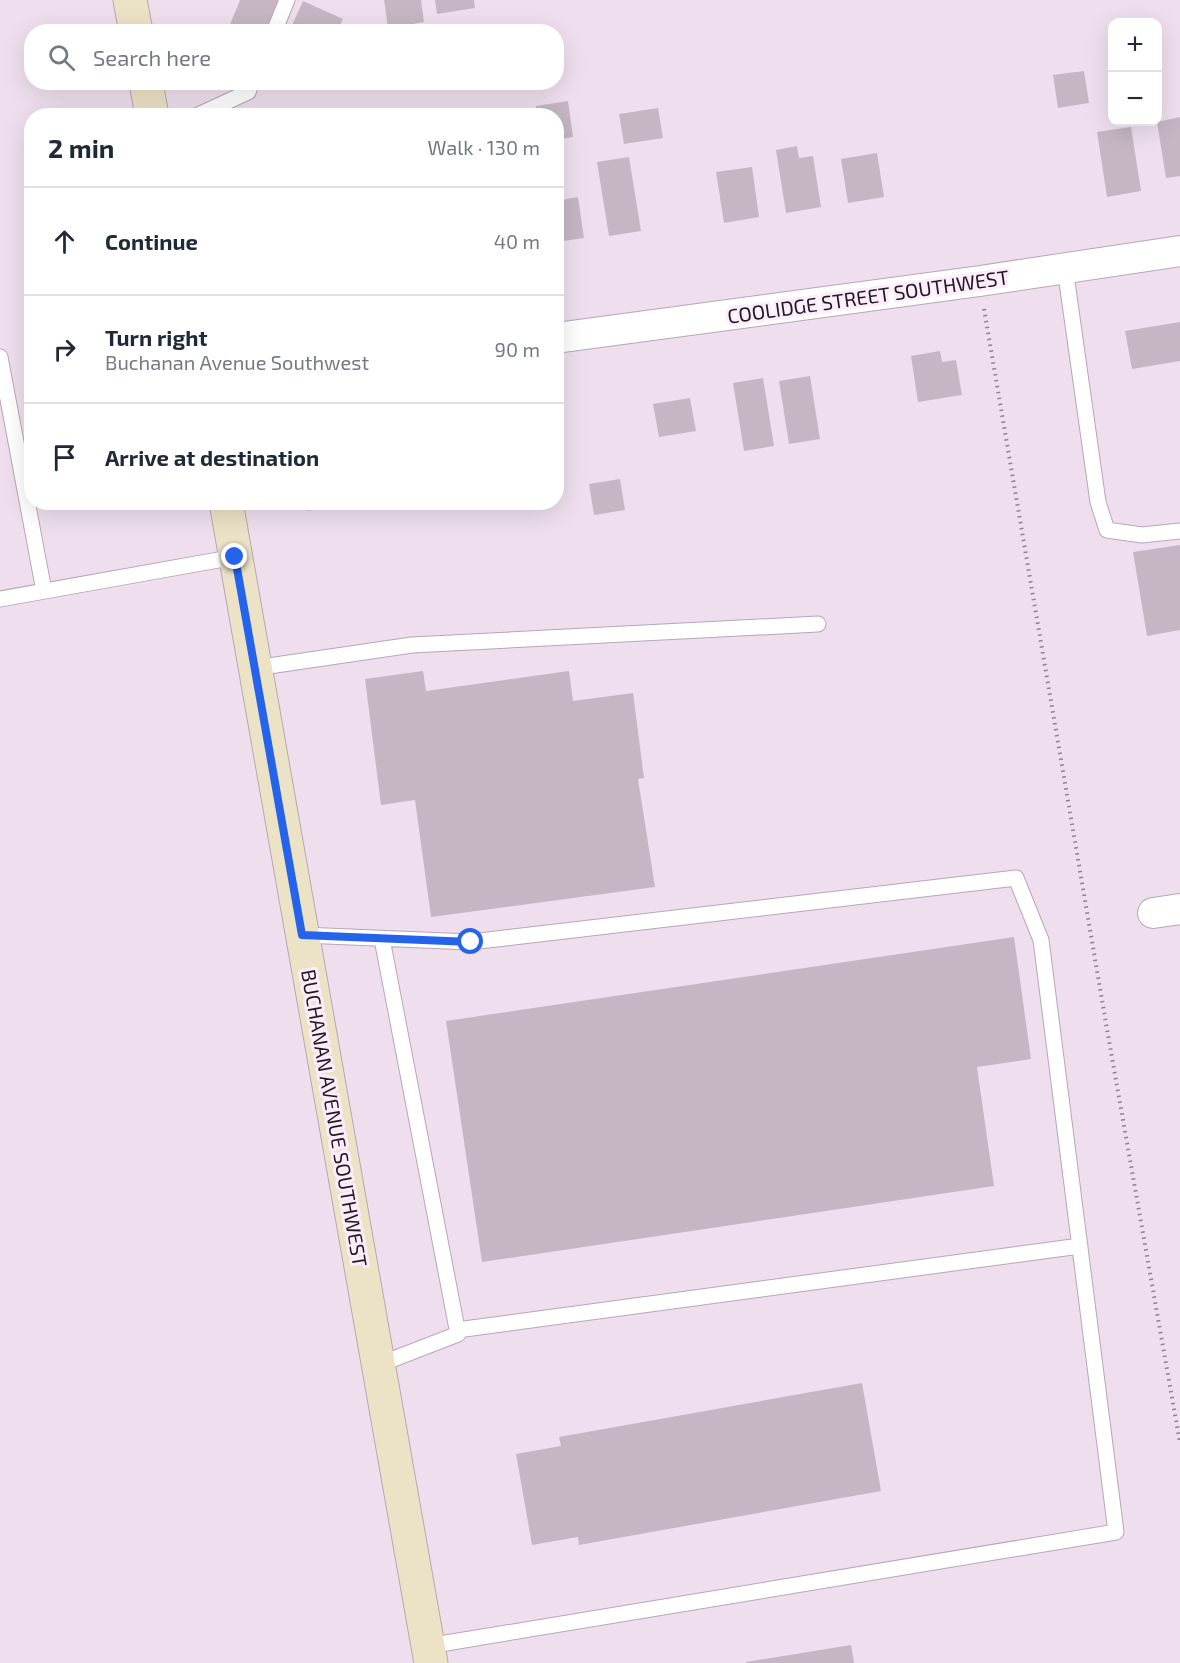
<!DOCTYPE html>
<html lang="en">
<head>
<meta charset="utf-8">
<style>
  :root { --surface:#fff; --page:#f2f2f3; --text:#1f2937; --muted:#747a83; --line:#e0e1e3 }
  body { margin:0; font-family:"Exo 2",sans-serif; background:var(--page); color:var(--text) }
  .controls { position:absolute; right:18px; top:18px; display:grid; overflow:hidden; border-radius:12px; box-shadow:0 6px 24px #0002 }
  .controls button { width:54px; height:54px; display:grid; place-items:center; padding:0; border:0; border-bottom:2px solid var(--line); background:var(--surface); color:var(--text); font:30px sans-serif }
  .stop { position:absolute; width:18px; height:18px; margin:-14px; border:4px solid #2563eb; border-radius:50%; background:#fff }
  .stop.end { background:#2563eb; border-color:#fff; box-shadow:0 2px 6px #0008 }
  .list { margin:0; padding:0; list-style:none }
  h2 { display:flex; justify-content:space-between; align-items:center; height:78px; margin:0; padding:0 24px; font-size:26px }
  h2 small { font-size:20px; font-weight:400; color:var(--muted) }
  .list li { display:grid; grid-template-columns:39px 1fr auto; gap:18px; align-items:center; box-sizing:border-box; height:108px; padding:0 24px; border-top:2px solid var(--line) }
  .list b { display:block; font-size:22px; white-space:nowrap }
  .list p { margin:0; font-size:20px; white-space:nowrap; color:var(--muted) }
  .list em { font-size:20px; font-style:normal; color:var(--muted) }
  .icon { flex:none; width:33px; height:33px; fill:none; stroke:currentColor; stroke-width:2; stroke-linecap:round; stroke-linejoin:round }
  .map { position:relative; flex:none; width:1180px; height:1663px; overflow:hidden }
  .search { position:absolute; background:var(--surface); box-shadow:0 6px 24px #0002; left:24px; top:24px; width:540px; height:66px; display:flex; align-items:center; gap:15px; box-sizing:border-box; padding:0 21px; border-radius:24px; color:var(--muted); font-size:22px }
  .panel { position:absolute; background:var(--surface); box-shadow:0 6px 24px #0002; left:24px; top:108px; width:540px; height:402px; border-radius:24px }
  .map>svg:first-child { display:block }
</style>
</head>
<body>
<div class="map">
<svg width="1180" height="1663" viewBox="0 0 1180 1663">
  <rect width="100%" height="100%" fill="#efdfee"/>
  <!-- building -->
  <path fill="#c6b6c4" d="M240,0H279L265,32H227Z
    M384,0H421L424,22L388,28Z
    M435,0H474L475,8L437,14Z
    M303,1L343,19L337,32H289Z
    M1084,71L1089,103L1058,108L1053,75Z
    M568,101L573,137L556,140V116H537L536,106Z
    M658,108L663,138L624,144L619,114Z
    M1180,117V176L1166,178L1157,122Z
    M1131,127L1141,191L1107,197L1097,132Z
    M797,146L799,158L813,156L821,207L786,213L776,150Z
    M877,153L884,197L848,203L841,159Z
    M629,157L641,231L609,236L597,162Z
    M752,167L759,217L724,223L716,172Z
    M578,197L584,238L556,242V201Z
    M1180,322V361L1132,369L1125,331Z
    M940,351L942,362L956,360L962,395L918,402L911,356Z
    M810,376L820,439L789,444L779,381Z
    M763,378L774,446L744,451L733,383Z
    M690,398L696,431L659,437L653,404Z
    M620,479L625,510L594,515L589,484Z
    M306,502H349V504L307,511Z
    M1180,545V630L1147,636L1133,552Z
    M423,671L426,691L569,671L573,701L633,693L644,778L638,779L655,887L431,917L415,800L381,805L365,679Z
    M1014,937L1031,1059L977,1067L994,1186L482,1262L446,1021Z
    M862,1383L881,1491L579,1545L578,1537L532,1545L516,1454L561,1446L559,1437Z
    M851,1645L854,1663H746V1662Z"/>
  <g fill="none" stroke-linecap="round" stroke-linejoin="round">
    <!-- lane casing -->
    <g stroke="#b7a7b5" stroke-width="17">
      <path id="lane" d="M274,32L287,0
        M196,116L248,92L252,82
        M1065,268L1098,502L1107,530L1142,535L1180,531
        M0,357L44,591
        M0,599L235,557
        M255,668L412,645L818,624
        M302,935L471,942L1016,878L1041,940L1116,1532L428,1646
        M457,1330L1080,1246
        M378,1365L458,1334L382,939"/>
    </g>
    <!-- street casing -->
    <g stroke="#b7a7b5" stroke-width="32">
      <path id="street" d="M556,338L980,281L1180,251
        M1153,913L1180,909"/>
    </g>
    <!-- secondary casing -->
    <g stroke="#b7a7b5" stroke-width="35">
      <path id="secondary" d="M130,0L136,32
        M146,82L152,116
        M226,502L431,1663"/>
    </g>
    <!-- path -->
    <path stroke="#8e838d" stroke-width="4" stroke-dasharray="1.5 4.5" stroke-linecap="butt" d="M984,309L1108,1035L1180,1443"/>
    <!-- lane -->
    <use href="#lane" stroke="#fff" stroke-width="15"/>
    <!-- street -->
    <use href="#street" stroke="#fff" stroke-width="30"/>
    <!-- secondary -->
    <use href="#secondary" stroke="#ece2c6" stroke-width="33"/>
  </g>
  <g fill="none" stroke-linecap="round" stroke-linejoin="round">
    <!-- route -->
    <path stroke="#2563eb" stroke-width="8" d="M235,557L302,935L471,942"/>
  </g>
  <g text-anchor="middle" dominant-baseline="central" stroke-width="6" stroke-linejoin="round" paint-order="stroke">
    <!-- street labels -->
    <g font-size="20" fill="#211b20" stroke="#fdecfb">
      <text transform="translate(868 296) rotate(-8)">COOLIDGE STREET SOUTHWEST</text>
      <text transform="translate(335 1118) rotate(80)">BUCHANAN AVENUE SOUTHWEST</text>
    </g>
  </g>
</svg>
<div class="controls">
<button>+</button>
<button>−</button>
</div>
<div class="stop" style="left:471px;top:942px"></div>
<div class="stop end" style="left:235px;top:557px"></div>
<div class="search"><svg class="icon" aria-label="search" viewBox="0 0 24 24"><circle cx="10" cy="10" r="6"/><path d="M15 15l6 6"/></svg>Search here</div>
<section class="panel">
<h2>2 min<small>Walk · 130 m</small></h2>
<ul class="list">
<li><svg class="icon" aria-label="ahead" viewBox="0 0 24 24"><path d="M12 20V5M6 11l6-6 6 6"/></svg><div><b>Continue</b></div><em>40 m</em></li>
<li><svg class="icon" aria-label="right" viewBox="0 0 24 24"><path d="M7 20v-9h11M14 6l5 5-5 5"/></svg><div><b>Turn right</b><p>Buchanan Avenue Southwest</p></div><em>90 m</em></li>
<li><svg class="icon" aria-label="arrive" viewBox="0 0 24 24"><path d="M6 21V4h12l-3 4 3 4H6"/></svg><div><b>Arrive at destination</b></div></li>
</ul>
</section>
</div>
</body>
</html>
